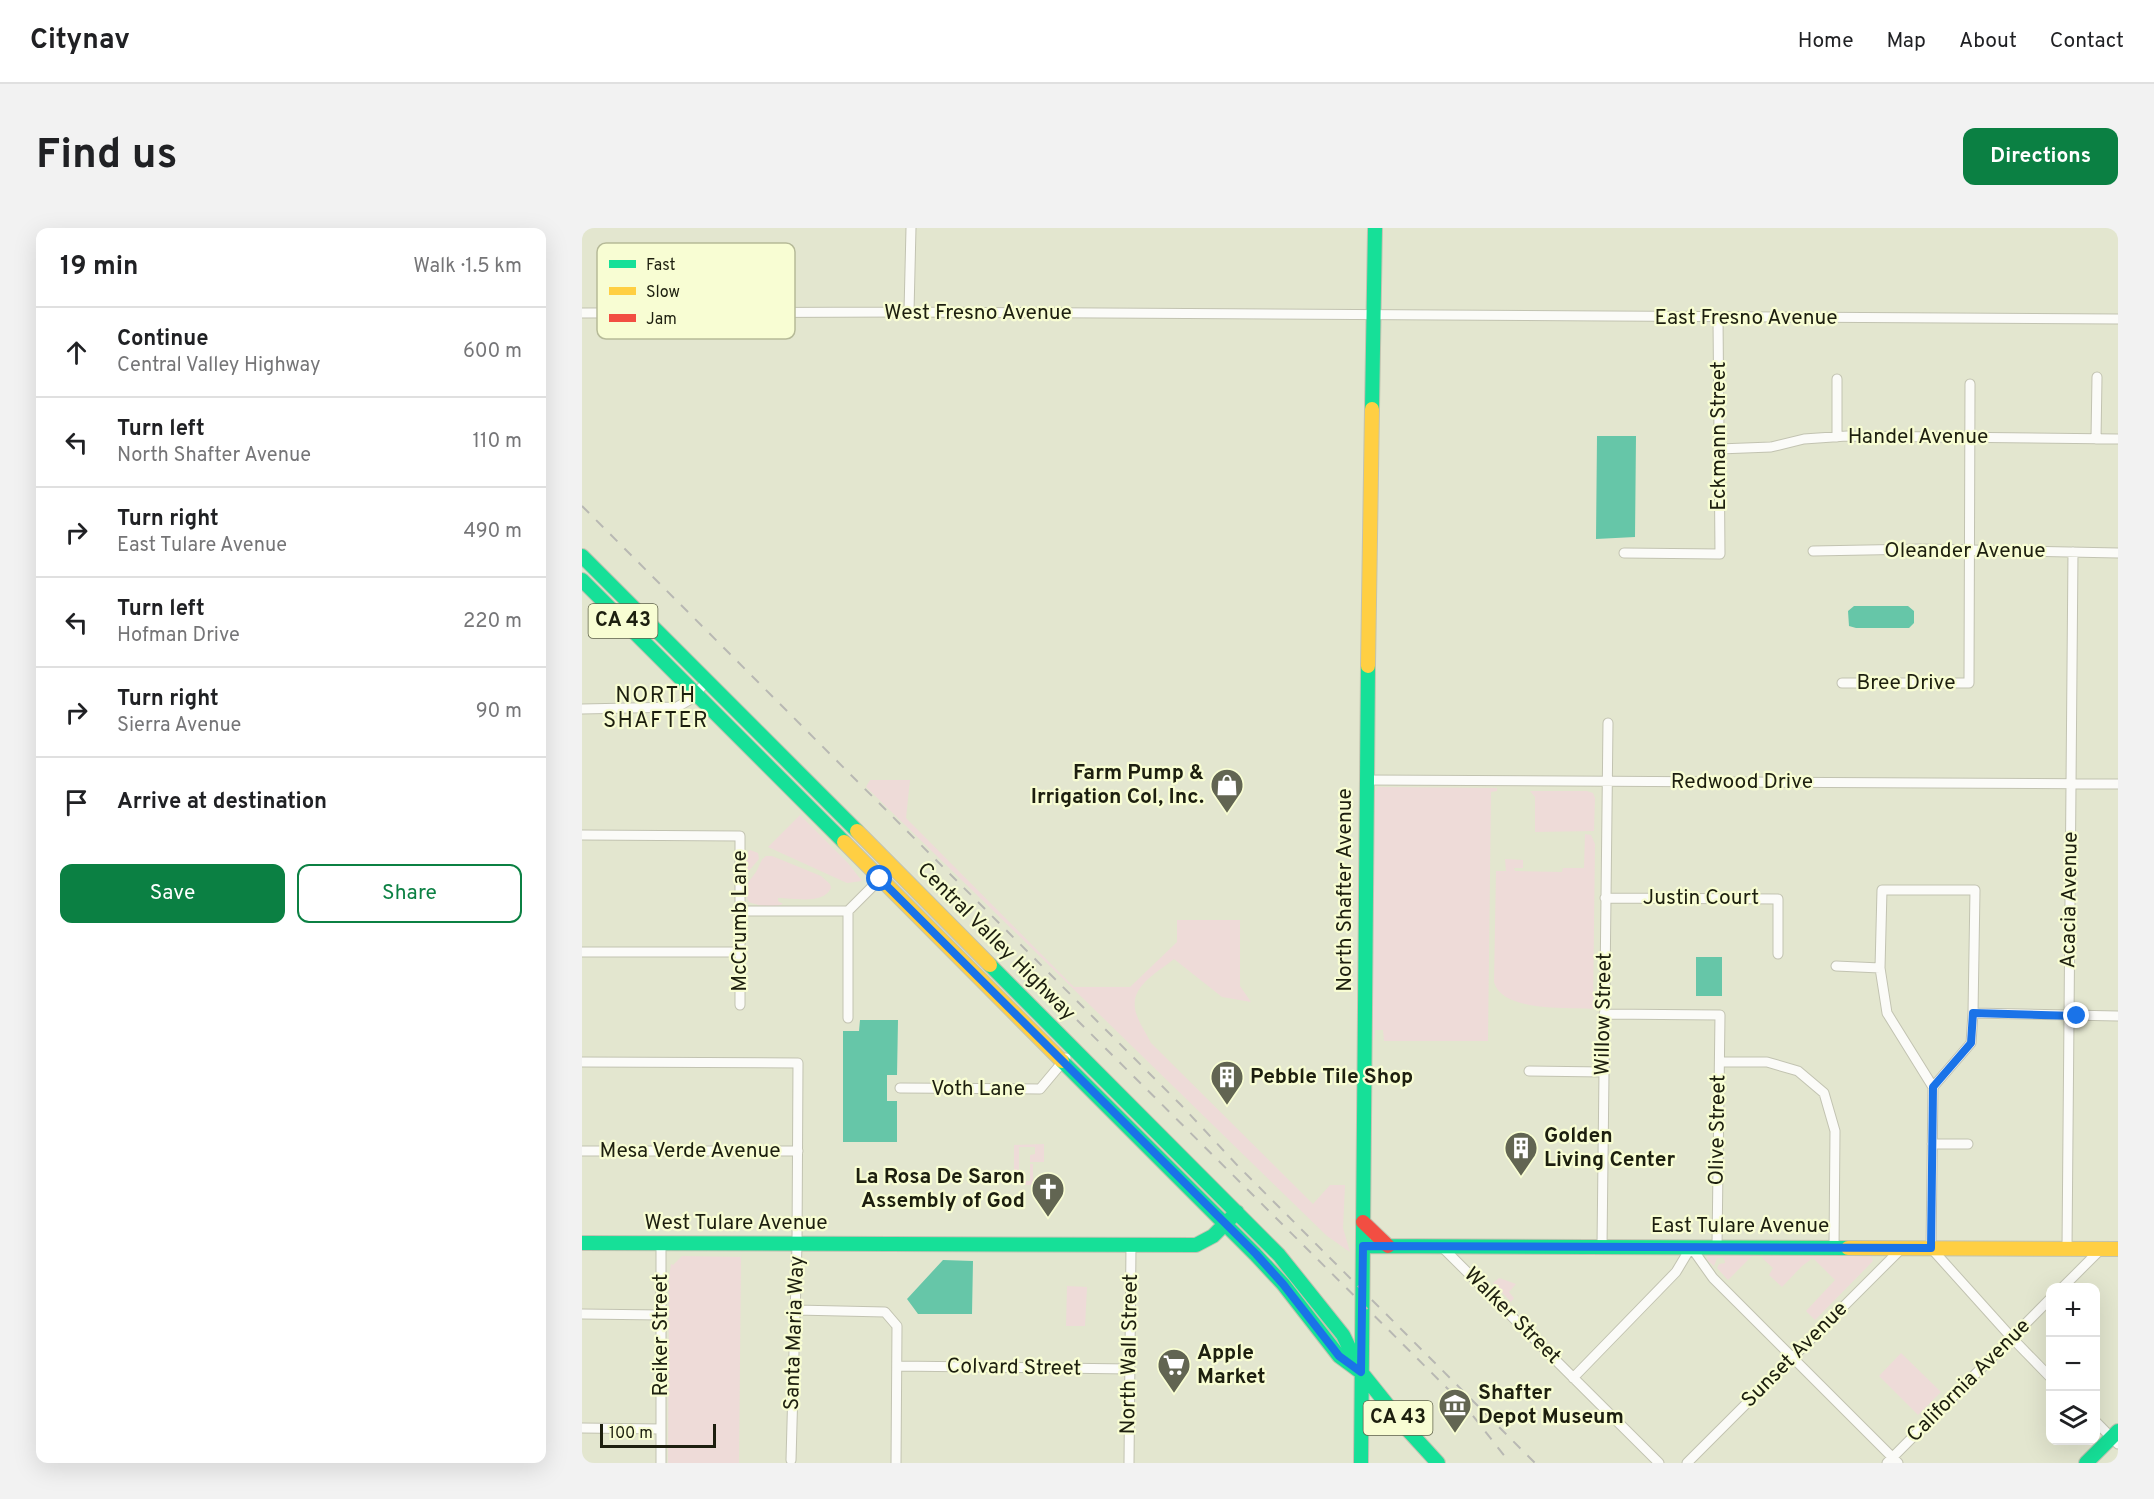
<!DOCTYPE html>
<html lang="en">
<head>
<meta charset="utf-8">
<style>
  :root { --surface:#fff; --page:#f2f2f2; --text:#202124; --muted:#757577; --line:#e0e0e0; --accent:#0b8043 }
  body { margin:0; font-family:Overpass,sans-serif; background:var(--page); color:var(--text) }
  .controls { position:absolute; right:18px; bottom:18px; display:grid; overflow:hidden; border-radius:12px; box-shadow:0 6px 24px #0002 }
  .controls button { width:54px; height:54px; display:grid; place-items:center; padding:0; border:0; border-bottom:2px solid var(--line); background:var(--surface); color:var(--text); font:30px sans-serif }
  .scale { position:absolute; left:18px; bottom:15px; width:116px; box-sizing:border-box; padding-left:6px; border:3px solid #1d1f0f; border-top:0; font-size:16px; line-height:21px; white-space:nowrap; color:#1d1f0f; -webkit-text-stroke:4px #f8fdd3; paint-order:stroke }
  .stop { position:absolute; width:18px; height:18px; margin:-14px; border:4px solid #1a73e8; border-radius:50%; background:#fff }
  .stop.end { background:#1a73e8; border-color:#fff; box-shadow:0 2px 6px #0008 }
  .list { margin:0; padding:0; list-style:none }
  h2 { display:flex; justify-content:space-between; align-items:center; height:78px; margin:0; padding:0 24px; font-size:26px }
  h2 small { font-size:20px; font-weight:400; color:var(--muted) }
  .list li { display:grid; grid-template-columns:39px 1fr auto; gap:18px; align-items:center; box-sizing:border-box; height:90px; padding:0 24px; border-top:2px solid var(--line) }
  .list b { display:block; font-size:22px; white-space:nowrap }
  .list p { margin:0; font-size:20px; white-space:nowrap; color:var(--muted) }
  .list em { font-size:20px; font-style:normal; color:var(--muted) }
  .actions { display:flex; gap:12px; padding:18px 24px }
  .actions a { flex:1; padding:14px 0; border:2px solid var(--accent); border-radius:12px; text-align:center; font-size:21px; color:var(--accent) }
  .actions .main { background:var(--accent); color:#fff }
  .icon { flex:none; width:33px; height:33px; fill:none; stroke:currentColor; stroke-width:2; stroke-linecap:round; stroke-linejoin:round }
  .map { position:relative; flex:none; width:1536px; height:1235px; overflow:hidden; border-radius:12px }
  header { display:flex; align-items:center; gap:36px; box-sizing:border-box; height:84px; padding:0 30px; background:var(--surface); border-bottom:2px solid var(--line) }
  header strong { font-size:28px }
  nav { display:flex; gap:33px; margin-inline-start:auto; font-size:21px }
  .intro { display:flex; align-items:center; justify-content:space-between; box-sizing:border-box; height:144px; padding:0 36px }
  h1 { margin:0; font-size:42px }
  .button { padding:15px 27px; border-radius:12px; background:var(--accent); color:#fff; font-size:21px; font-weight:700 }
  main { display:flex; gap:36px; padding:0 36px }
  aside { flex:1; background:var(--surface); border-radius:12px; box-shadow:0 6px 24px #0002 }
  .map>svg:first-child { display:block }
</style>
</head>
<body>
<header>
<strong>Citynav</strong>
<nav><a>Home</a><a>Map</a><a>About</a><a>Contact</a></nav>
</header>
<div class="intro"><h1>Find us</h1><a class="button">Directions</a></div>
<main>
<aside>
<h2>19 min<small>Walk · 1.5 km</small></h2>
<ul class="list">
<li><svg class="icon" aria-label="ahead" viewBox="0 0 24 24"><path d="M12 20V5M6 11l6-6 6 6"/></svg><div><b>Continue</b><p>Central Valley Highway</p></div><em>600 m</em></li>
<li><svg class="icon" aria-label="left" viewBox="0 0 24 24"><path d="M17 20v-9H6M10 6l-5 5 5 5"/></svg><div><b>Turn left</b><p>North Shafter Avenue</p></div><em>110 m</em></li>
<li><svg class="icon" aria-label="right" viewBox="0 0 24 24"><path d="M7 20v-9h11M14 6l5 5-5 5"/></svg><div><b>Turn right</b><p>East Tulare Avenue</p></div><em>490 m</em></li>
<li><svg class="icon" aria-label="left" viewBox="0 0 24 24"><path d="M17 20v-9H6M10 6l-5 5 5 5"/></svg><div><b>Turn left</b><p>Hofman Drive</p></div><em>220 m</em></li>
<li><svg class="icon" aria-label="right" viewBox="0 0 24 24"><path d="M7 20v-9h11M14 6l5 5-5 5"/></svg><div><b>Turn right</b><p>Sierra Avenue</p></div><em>90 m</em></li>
<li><svg class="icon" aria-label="arrive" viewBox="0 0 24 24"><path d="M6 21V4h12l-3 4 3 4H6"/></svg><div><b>Arrive at destination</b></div></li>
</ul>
<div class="actions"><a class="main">Save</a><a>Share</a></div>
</aside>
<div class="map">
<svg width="1536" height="1235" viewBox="0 0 1536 1235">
  <rect width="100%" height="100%" fill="#e3e6cf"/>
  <!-- green -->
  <path fill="#eedbd8" d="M288,552H328L324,590L492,759H548L595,714V692H658V758L669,774L640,769L592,731C575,745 546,759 554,785C557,795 564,805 569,815L731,976L748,957H763L761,1000L768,1024L745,1008L284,559Z
    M796,559L915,560V563L909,564L906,813H802L801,802H793L792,812H788L789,570Z
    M948,563H1005L1011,565L1013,570L1012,603L953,604V569Z
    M218,587L266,635L280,653L265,655L186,619Z
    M1003,606L1009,607L1013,616L1011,781C985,779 920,784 912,754L914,643H924L923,631L941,632V640H932L933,643L980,644L981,640H1002Z
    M168,622L176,625L177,631L165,645L163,628Z
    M184,628H190L239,648L248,656L249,660C241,677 212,670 196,670V673L201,676C192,680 176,678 167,674C160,660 166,655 174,644C178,638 178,632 184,628Z
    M462,916V934H448V927L453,926V919H437V953H448V936H451V957H432V917Z
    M1128,1026L1215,1027V1029L1218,1026L1288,1027L1291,1033L1233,1092L1224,1083L1253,1052L1231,1030L1220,1038L1200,1059L1187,1047L1191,1040L1178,1028H1170L1146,1052L1135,1040L1137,1036L1143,1035L1142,1030H1135L1132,1038L1125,1032V1028Z
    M100,1028L159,1029L157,1235H86L87,1050L89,1036L91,1037Z
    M917,1050L934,1056L927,1064L932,1070L929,1074L911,1055Z
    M485,1058L505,1059L503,1098H484Z
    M1319,1125L1359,1164L1336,1187L1297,1148Z"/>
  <!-- water -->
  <path fill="#66c6a8" d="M1015,208H1054L1053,309L1014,311Z
    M1272,378H1326L1332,383V395L1327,400H1274L1267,398L1266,383Z
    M1114,729H1140V768H1114Z
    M278,792H316L315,847H305V873H315V914H261V803H277Z
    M361,1032L391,1033L390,1086H336L325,1071Z"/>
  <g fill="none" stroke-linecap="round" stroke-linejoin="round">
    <!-- street casing -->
    <g stroke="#c2c3b1" stroke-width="11">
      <path id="street" d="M327,84L329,0
        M0,85L327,84L1536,91
        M1255,151V209
        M1514,211L1515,149
        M1137,221L1189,219L1222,211L1265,208L1536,211
        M1231,323L1338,321L1536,325
        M1042,325L1138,326L1136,89
        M1260,455H1387L1388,156
        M0,481L95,479L109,471L125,453
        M784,552L1536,556
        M0,607L158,608V777
        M1023,670L1196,671V726
        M158,683H266L302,647
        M0,724H157
        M1254,738L1298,740
        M1391,785L1536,788
        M1022,786L1138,787L1135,1018
        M266,790V683
        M0,834L216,835L215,1016L209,1232
        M1138,834H1185L1216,843L1242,865L1253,903L1252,1020
        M947,843L1022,844
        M1351,859L1305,785L1298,740L1300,662H1393L1391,785L1389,815L1351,859L1349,1020L1430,1110L1468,1149
        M318,860L458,861L484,830
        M1350,916H1386
        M0,923H216
        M79,1015V1235
        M859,1018L1077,1235
        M1020,1019L1026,495
        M1485,1021L1491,324
        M1480,1060L1519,1021
        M214,1082L303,1084L315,1098L314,1235
        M0,1086L79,1087
        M315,1138L548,1141
        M991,1150L1094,1044L1109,1019L1131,1050L1316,1235
        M1514,1194L1536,1216
        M0,1200L79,1201
        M547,1235L549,1017
        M1105,1235L1320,1020
        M1305,1235L1468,1071"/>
    </g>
    <!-- fast casing -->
    <g stroke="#c2c3b1" stroke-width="16">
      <path id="fast" d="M790,181L793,0
        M0,328L275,603
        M0,352L262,614
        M408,737L697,1027L761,1107L779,1144L824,1200L856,1235
        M480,833L673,1026L701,1056L757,1128L776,1142
        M0,1015L614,1017L631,1008L655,984
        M781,1018L1266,1020
        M779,1235L786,438
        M1504,1235L1536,1203"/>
    </g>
    <!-- slow casing -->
    <g stroke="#c2c3b1" stroke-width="16">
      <path id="slow" d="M786,438L790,181
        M275,603L408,737
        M262,614L480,833
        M1266,1020L1536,1021"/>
    </g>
    <!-- jam casing -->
    <g stroke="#c2c3b1" stroke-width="16">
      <path id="jam" d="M781,994L806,1018"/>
    </g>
    <!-- street -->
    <use href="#street" stroke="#fbfbf8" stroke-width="9"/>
    <!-- fast -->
    <use href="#fast" stroke="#16e098" stroke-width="14"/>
    <!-- slow -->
    <use href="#slow" stroke="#ffcf43" stroke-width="14"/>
    <!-- jam -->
    <use href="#jam" stroke="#f24e42" stroke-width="14"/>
    <!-- rail -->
    <path stroke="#b8b8b3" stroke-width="2" stroke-dasharray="10 10" stroke-linecap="butt" d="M0,278L599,877L656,938L953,1235
      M495,792L884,1179L928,1235"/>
  </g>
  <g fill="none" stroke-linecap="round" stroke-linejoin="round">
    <!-- route -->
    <path stroke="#1a73e8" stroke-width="8" d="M298,651L674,1026L701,1056L757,1128L779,1144L781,1018L1349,1020L1351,859L1389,815L1391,785L1495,788"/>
  </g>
  <!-- icons -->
  <defs>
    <g id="shop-pin" transform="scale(1.725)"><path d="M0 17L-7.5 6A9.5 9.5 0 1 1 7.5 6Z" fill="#626552" stroke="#f8fdd3"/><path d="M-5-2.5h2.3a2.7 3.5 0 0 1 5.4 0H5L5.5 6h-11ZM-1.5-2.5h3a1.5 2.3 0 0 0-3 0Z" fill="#fff"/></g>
    <g id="building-pin" transform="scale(1.725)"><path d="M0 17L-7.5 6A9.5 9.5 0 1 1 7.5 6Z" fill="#626552" stroke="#f8fdd3"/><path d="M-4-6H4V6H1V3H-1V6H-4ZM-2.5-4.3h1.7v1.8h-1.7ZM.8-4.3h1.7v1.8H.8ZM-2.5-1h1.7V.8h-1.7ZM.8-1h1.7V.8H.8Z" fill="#fff"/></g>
    <g id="church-pin" transform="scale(1.725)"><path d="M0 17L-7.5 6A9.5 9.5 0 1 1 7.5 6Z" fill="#626552" stroke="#f8fdd3"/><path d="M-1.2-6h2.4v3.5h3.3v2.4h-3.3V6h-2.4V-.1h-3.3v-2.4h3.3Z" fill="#fff"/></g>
    <g id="supermarket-pin" transform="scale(1.725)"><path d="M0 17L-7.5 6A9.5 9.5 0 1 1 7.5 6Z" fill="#626552" stroke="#f8fdd3"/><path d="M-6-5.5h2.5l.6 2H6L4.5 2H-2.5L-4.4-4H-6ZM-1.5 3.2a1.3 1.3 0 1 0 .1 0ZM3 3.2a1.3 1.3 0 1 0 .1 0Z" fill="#fff"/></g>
    <g id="museum-pin" transform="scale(1.725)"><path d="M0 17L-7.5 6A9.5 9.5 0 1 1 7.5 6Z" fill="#626552" stroke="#f8fdd3"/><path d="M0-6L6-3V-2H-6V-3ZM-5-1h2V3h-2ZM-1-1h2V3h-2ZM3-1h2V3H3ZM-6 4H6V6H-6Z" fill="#fff"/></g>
  </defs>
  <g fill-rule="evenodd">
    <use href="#shop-pin" x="645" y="557"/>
    <use href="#building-pin" x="645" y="849"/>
    <use href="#building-pin" x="939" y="920"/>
    <use href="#church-pin" x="466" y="961"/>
    <use href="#supermarket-pin" x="592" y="1137"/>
    <use href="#museum-pin" x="873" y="1177"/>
  </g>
  <g text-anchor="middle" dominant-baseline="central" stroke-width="4.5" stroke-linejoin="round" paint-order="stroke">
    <!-- shield labels -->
    <g fill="#f8fdd3" stroke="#5f624a" stroke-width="1.5">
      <rect x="6.5" y="376" width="69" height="34" rx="4.5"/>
      <rect x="781.5" y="1173" width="69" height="34" rx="4.5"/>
    </g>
    <g font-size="20" font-weight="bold" fill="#1d1f0f">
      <text x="41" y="393">CA 43</text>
      <text x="816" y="1190">CA 43</text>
    </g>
    <!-- street labels -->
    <g font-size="21" fill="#1d1f0f" stroke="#f8fdd3">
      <text x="396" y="85">West Fresno Avenue</text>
      <text x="1164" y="90">East Fresno Avenue</text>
      <text transform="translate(1137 208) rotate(-90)">Eckmann Street</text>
      <text x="1336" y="209">Handel Avenue</text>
      <text x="1383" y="323">Oleander Avenue</text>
      <text x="1324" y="455">Bree Drive</text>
      <text x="1160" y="554">Redwood Drive</text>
      <text transform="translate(763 662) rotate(-90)">North Shafter Avenue</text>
      <text x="1119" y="670">Justin Court</text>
      <text transform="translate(1488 672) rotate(-89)">Acacia Avenue</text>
      <text transform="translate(158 693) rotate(-90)">McCrumb Lane</text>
      <text transform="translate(414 714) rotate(45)">Central Valley Highway</text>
      <text transform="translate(1022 786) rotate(-89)">Willow Street</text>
      <text x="396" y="861">Voth Lane</text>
      <text transform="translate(1136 902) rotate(-89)">Olive Street</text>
      <text x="108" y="923">Mesa Verde Avenue</text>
      <text x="154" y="995">West Tulare Avenue</text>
      <text x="1158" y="998">East Tulare Avenue</text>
      <text transform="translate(930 1088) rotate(45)">Walker Street</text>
      <text transform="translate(213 1105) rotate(-88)">Santa Maria Way</text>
      <text transform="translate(79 1107) rotate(-90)">Reiker Street</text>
      <text transform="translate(548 1126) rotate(-89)">North Wall Street</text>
      <text transform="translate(1213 1127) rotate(-45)">Sunset Avenue</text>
      <text transform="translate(432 1140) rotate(1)">Colvard Street</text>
      <text transform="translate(1387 1153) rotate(-45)">California Avenue</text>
    </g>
    <!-- poi labels -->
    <g font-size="21" font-weight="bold" fill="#1d1f0f" stroke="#f8fdd3" text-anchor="start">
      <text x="622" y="545" text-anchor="end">Farm Pump &amp;<tspan x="622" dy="24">Irrigation Col, Inc.</tspan></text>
      <text x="668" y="849">Pebble Tile Shop</text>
      <text x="962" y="908">Golden<tspan x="962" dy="24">Living Center</tspan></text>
      <text x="443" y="949" text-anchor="end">La Rosa De Saron<tspan x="443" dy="24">Assembly of God</tspan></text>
      <text x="615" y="1125">Apple<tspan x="615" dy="24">Market</tspan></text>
      <text x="896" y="1165">Shafter<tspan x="896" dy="24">Depot Museum</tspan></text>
    </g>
    <!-- neighbourhood labels -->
    <g font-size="22" letter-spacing="1.5" fill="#1d1f0f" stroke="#f8fdd3">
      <text x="74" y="468">NORTH<tspan x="74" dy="25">SHAFTER</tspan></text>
    </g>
  </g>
  <!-- legend -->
  <rect x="15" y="15" width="198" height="96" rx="9" fill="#f8fdd3" stroke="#b6ba98" stroke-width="1.5"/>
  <rect x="27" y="32" width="27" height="8" fill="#16e098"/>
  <rect x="27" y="59" width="27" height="8" fill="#ffcf43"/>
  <rect x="27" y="86" width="27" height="8" fill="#f24e42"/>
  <g font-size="16" fill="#1d1f0f">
    <text x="64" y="42">Fast</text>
    <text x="64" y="69">Slow</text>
    <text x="64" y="96">Jam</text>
  </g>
</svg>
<div class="controls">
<button>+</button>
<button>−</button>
<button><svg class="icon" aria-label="layers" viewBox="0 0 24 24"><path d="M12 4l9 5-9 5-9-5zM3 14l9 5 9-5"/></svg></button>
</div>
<div class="scale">100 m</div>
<div class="stop" style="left:298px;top:651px"></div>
<div class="stop end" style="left:1495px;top:788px"></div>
</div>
</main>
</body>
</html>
